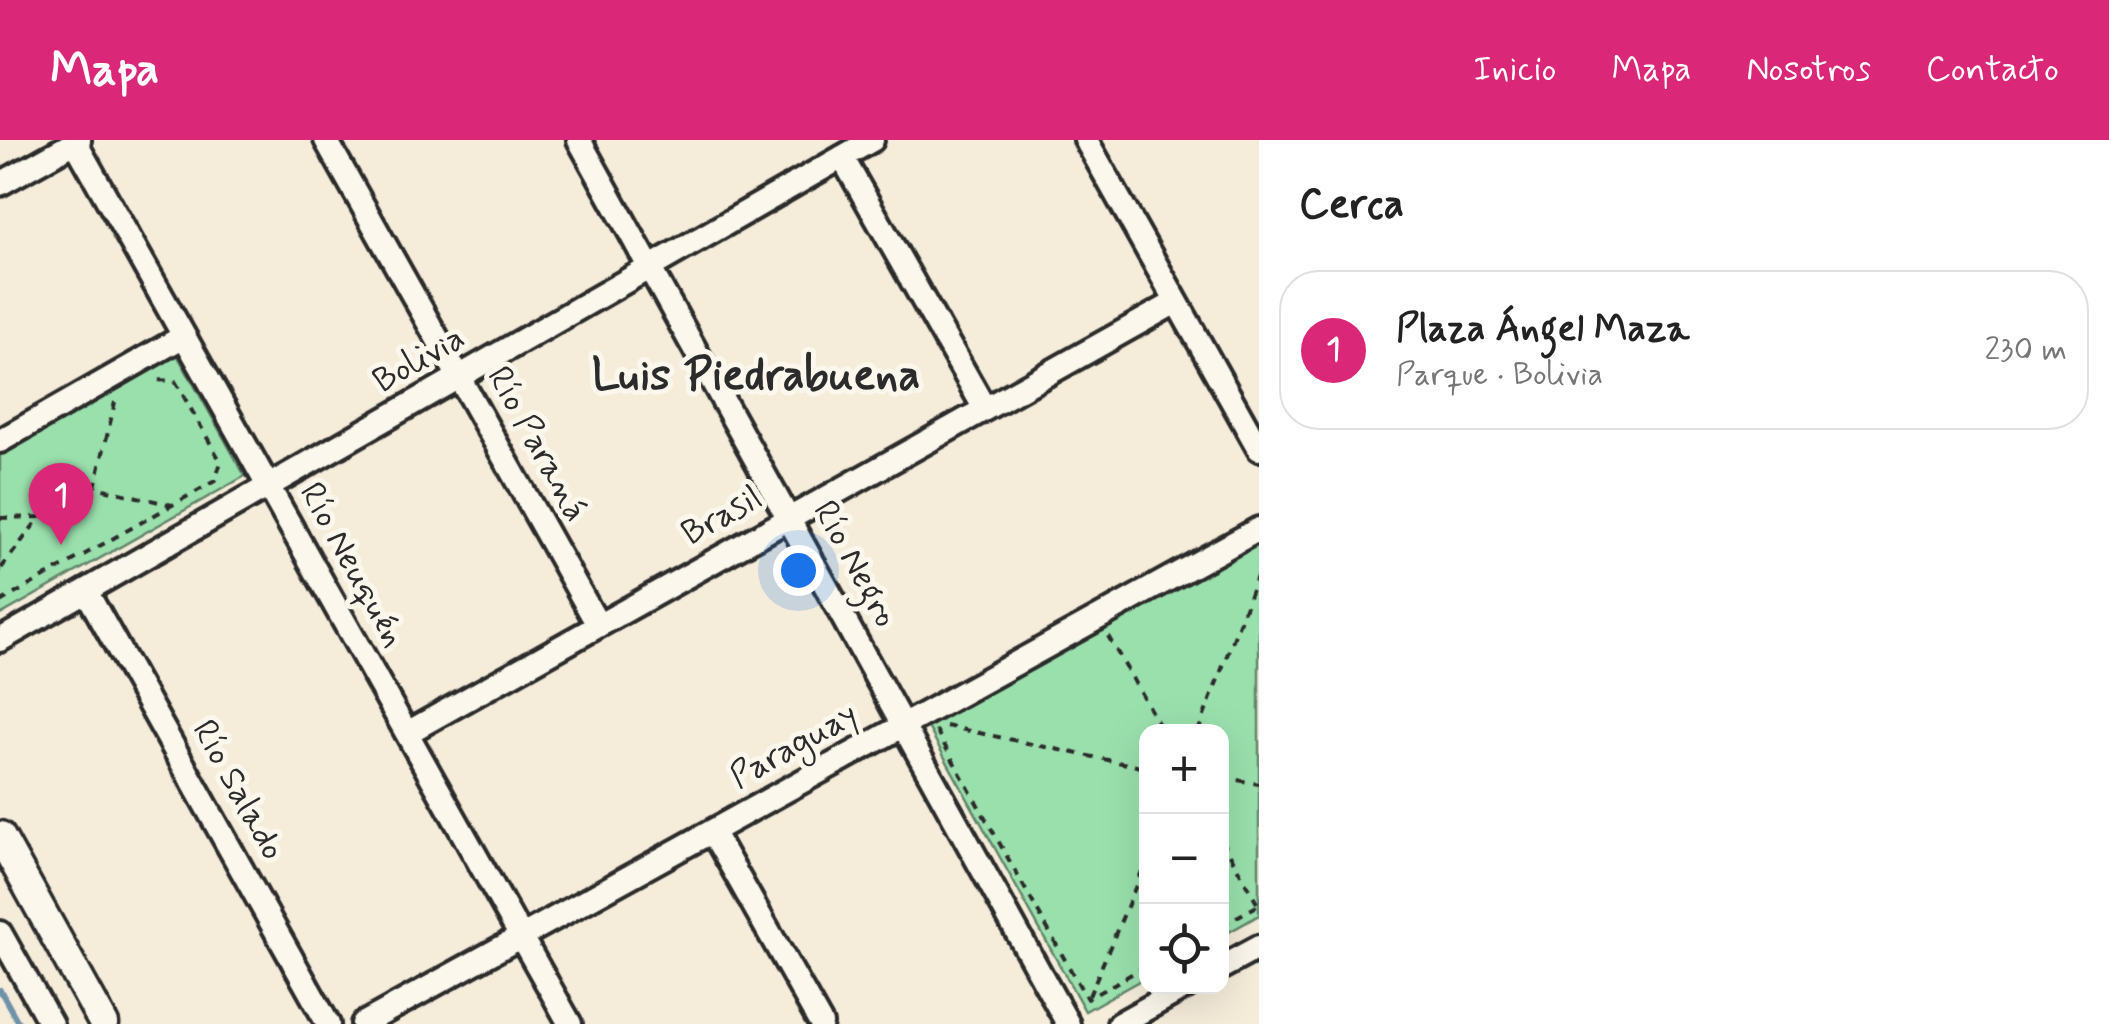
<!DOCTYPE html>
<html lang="es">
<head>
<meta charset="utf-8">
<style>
  :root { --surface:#fff; --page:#f2f2f2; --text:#222; --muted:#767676; --line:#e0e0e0; --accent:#db2777 }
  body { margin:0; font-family:Mynerve,sans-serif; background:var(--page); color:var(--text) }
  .controls { position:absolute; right:30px; bottom:30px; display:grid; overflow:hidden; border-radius:20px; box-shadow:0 10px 40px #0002 }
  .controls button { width:90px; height:90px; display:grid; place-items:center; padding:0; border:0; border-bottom:2px solid var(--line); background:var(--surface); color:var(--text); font:50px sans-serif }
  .you { position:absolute; left:798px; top:430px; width:35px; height:35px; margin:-25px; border:8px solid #fff; border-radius:50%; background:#1a73e8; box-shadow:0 0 0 15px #1a73e833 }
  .badge { display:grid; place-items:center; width:65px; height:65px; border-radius:50%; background:var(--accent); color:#fff; font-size:32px; font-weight:700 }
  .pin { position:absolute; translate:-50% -82px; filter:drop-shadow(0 2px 5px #0008) }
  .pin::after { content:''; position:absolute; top:52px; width:35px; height:30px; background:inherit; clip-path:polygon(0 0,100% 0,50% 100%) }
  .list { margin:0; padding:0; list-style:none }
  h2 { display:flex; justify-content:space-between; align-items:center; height:130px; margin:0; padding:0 40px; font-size:42px }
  h2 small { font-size:32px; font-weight:400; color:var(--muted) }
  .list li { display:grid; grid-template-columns:65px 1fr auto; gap:30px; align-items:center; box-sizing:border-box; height:160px; margin:0 20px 20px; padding:0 20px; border:2px solid var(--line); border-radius:40px }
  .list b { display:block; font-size:38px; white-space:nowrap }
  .list p { margin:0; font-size:32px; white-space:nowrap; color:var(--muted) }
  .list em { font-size:32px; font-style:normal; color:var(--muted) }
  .icon { flex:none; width:55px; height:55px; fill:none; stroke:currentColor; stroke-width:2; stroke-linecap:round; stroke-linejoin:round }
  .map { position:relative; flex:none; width:1259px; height:884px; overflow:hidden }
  header { display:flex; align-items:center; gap:60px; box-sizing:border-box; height:140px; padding:0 50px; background:var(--accent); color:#fff }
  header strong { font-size:48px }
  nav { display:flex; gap:55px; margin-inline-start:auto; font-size:35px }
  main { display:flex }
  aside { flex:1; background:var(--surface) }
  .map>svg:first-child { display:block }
</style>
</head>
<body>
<header>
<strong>Mapa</strong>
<nav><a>Inicio</a><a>Mapa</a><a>Nosotros</a><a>Contacto</a></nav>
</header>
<main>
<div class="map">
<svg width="1259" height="884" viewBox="0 0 1259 884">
  <rect width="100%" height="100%" fill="#f5ecda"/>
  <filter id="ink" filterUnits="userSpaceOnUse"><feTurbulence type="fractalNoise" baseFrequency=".01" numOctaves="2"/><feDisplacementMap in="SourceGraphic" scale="20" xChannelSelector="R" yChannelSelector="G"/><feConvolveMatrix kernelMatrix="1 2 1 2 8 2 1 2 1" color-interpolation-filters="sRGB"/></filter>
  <g filter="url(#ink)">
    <!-- green -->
    <path fill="#9ae0ad" stroke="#62866c" stroke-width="2.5" d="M176,213L245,336L0,475V313Z
      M1259,395V775L1222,796V592H1146V837L1085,871L924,580Z"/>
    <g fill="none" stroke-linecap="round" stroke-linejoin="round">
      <!-- stream -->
      <path stroke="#7092a9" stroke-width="6" d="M0,850L19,884"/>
      <!-- minor casing -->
      <g stroke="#2b2b2b" stroke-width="30">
        <path id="minor" d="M74,0L570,884
          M326,0L598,485
          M579,0L1068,884
          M1086,0L1259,309
          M842,17L985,269
          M0,44L79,0
          M0,301L184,196
          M86,451L328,884
          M0,500L872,0
          M407,593L1176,162
          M712,691L821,884
          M0,793L51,884
          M1222,827L1259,807
          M363,884L1259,389
          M1119,884L1187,846"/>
      </g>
      <!-- major casing -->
      <g stroke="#2b2b2b" stroke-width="35">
        <path id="major" d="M0,696L104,884"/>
      </g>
      <!-- path -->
      <path stroke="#2b2b2b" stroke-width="4" stroke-dasharray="8 8" stroke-linecap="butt" d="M115,262L95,347L172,365
        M40,377L95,347
        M0,378L40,377L0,430
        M0,462L215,341L221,322L175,241L155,240
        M1108,496L1163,592
        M946,586L1146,628
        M936,590L1087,859L1146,826
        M1198,592L1259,431
        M1222,637L1259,644
        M1222,700L1258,765
        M1222,785L1257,766
        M1089,856L1146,722"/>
      <!-- minor -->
      <use href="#minor" stroke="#fbf7ec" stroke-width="22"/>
      <!-- major -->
      <use href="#major" stroke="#fbf7ec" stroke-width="28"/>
    </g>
  </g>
  <g text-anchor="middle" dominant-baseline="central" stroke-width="10" stroke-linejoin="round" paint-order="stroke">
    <!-- street labels -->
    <g font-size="35" fill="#2b2b2b" stroke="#fbf7ec">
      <text transform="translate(419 220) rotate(-30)">Bolivia</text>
      <text transform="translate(537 304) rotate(61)">Río Paraná</text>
      <text transform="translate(722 376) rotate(-29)">Brasil</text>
      <text transform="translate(855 424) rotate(61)">Río Negro</text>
      <text transform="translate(352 425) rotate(61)">Río Neuquén</text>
      <text transform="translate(794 606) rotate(-29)">Paraguay</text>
      <text transform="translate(238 650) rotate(61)">Río Salado</text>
    </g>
    <!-- district labels -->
    <g font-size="45" font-weight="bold" fill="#2b2b2b" stroke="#fbf7ec">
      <text x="756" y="236">Luis Piedrabuena</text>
    </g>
  </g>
</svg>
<div class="controls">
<button>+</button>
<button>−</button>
<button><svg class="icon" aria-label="locate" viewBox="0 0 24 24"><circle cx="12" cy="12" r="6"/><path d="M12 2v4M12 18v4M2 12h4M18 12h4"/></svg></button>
</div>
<div class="you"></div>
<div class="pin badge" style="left:61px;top:405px">1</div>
</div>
<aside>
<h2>Cerca<small></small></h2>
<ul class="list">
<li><span class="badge">1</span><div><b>Plaza Ángel Maza</b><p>Parque · Bolivia</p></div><em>230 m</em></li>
</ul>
</aside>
</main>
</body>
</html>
